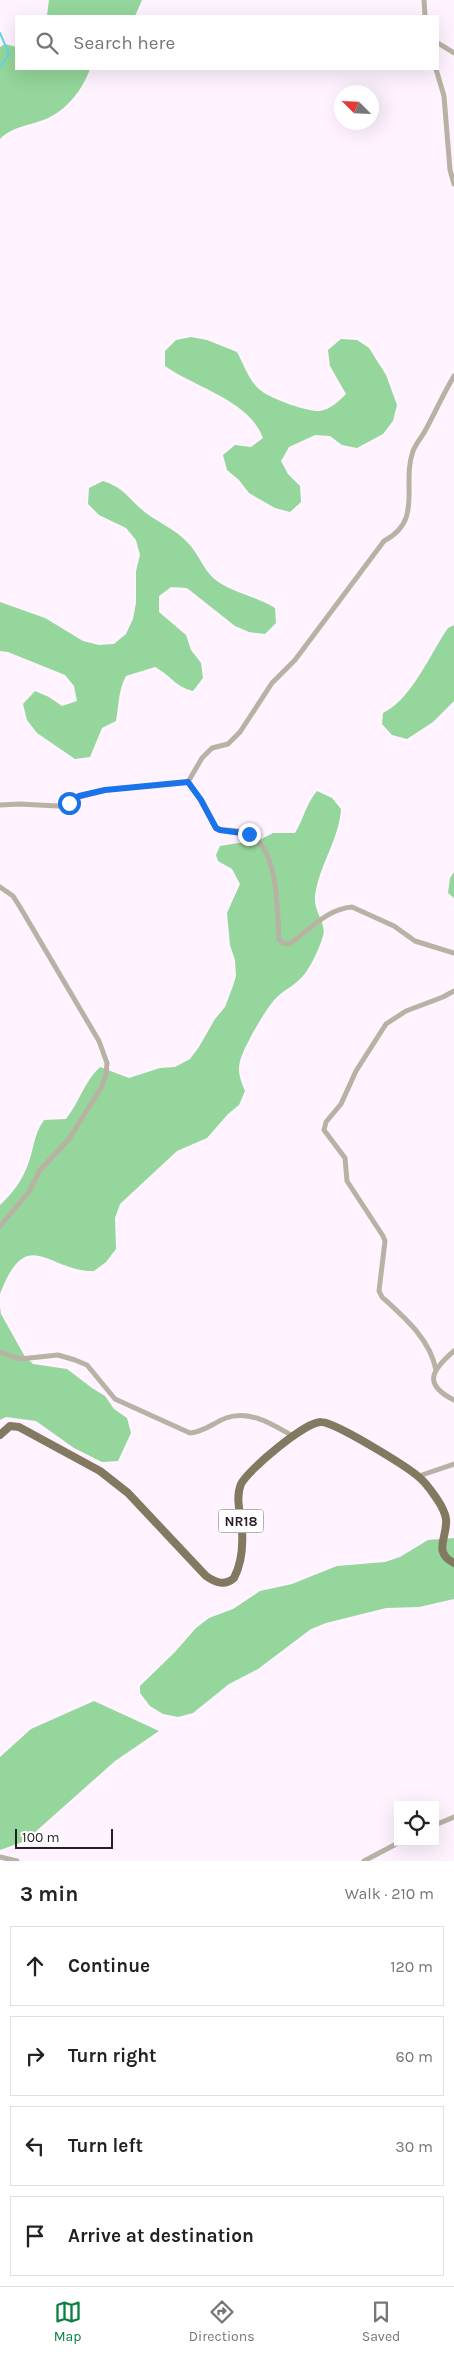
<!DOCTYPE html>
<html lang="en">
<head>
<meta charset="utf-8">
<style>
  :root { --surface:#fff; --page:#f2f2f2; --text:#222; --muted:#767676; --line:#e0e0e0; --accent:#0b8043 }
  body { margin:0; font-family:Karla,sans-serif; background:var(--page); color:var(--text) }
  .controls { position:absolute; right:15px; bottom:15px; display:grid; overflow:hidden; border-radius:0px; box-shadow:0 5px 20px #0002 }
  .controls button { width:45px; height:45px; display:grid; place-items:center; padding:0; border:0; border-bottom:1px solid var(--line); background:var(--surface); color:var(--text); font:25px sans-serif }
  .compass { position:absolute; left:334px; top:85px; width:45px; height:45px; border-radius:50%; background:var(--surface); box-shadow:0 5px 20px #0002; rotate:294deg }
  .scale { position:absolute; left:15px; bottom:12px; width:98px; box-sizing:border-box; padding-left:5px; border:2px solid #261d26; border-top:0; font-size:14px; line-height:18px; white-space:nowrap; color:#261d26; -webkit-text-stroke:4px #fff; paint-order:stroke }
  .stop { position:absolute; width:15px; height:15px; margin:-11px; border:4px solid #1a73e8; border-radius:50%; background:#fff }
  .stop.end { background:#1a73e8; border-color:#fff; box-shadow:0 1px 5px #0008 }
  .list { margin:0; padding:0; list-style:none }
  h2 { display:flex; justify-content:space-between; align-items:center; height:65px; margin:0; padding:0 20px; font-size:21px }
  h2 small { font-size:16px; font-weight:400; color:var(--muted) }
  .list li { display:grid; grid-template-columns:32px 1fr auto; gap:15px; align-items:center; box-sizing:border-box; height:80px; margin:0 10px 10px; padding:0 10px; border:1px solid var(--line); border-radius:0px }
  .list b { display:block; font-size:19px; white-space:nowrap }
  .list em { font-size:16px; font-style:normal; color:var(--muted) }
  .icon { flex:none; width:28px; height:28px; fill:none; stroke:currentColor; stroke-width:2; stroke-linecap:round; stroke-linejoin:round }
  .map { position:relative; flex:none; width:454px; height:1861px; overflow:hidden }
  .search { position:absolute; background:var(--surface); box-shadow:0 5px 20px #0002; left:15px; right:15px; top:15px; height:55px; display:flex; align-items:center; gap:12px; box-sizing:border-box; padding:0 18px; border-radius:0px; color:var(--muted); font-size:19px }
  .sheet { height:425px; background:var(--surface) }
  nav { display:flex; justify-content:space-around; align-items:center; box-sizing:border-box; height:70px; border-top:1px solid var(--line); background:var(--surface); font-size:14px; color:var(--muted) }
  nav a { display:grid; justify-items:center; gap:2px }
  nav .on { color:var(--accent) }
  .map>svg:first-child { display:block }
</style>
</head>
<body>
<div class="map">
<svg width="454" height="1861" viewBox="0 0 454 1861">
  <rect width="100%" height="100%" fill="#fef3fe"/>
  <!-- forest -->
  <path fill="#94d69b" d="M49,0H142L135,16H47Z
    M5,44L16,47V69H90C82,90 68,109 46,119C31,125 11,127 0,139V47Z
    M191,337L207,340L237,352C244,365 248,379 259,389C268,398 307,412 320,411C331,409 338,402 346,394L330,366L328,350L341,339L357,340L369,348L386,375L397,405L393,421L383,434L357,448L342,445L330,436L315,435L289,447L281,461L288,474L300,486L301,502L290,512L275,508L249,493L239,480L227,470L223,455L235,445L251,447L263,438C249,400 196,388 165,366V351L176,340Z
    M103,481C123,488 125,494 140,508C155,522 175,528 189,544C200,556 204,573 220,583C237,594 258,597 275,608L276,623L265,634L249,632L235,626L187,588L171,587L159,596V612L186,635L191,650L201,663L203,678L193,691C174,686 173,677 155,667L126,676C118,691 119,705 116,721L102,728L90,757L75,759L37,733L27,720L23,704L35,691L49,697L62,706L77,701L74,686L65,675L8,652L0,651V602L45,618L83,641L99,645L114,644L126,634L133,619L136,603V571L140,555L136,540L126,528L99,515L88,504L89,488Z
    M454,625V701L433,722L407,739L392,735L382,724L383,713C412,699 430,654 448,628Z
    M317,791L332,798L341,809C339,840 319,865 315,896C313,911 327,924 323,936C319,949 311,967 302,977C295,985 286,989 278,996C267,1006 244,1046 240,1061C237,1072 241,1081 245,1091L239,1105L228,1114L207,1138L177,1151L120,1204L115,1218L116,1249L106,1262L94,1271C47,1271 27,1223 0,1294V1205C12,1194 21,1182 27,1167C34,1151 33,1135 44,1120L66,1119C80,1101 84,1082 100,1067L129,1078L160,1068L175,1067L190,1059L199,1047L215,1019L225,1007L233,986L236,976L235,960L230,945L227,913L240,884L232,869L218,861L216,855L220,846L238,843H254L273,833H295C304,818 306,804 317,791Z
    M454,872V898L448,893L450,878Z
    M0,1307L1,1314L24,1355L33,1364L67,1369L92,1388L105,1396L114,1409L127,1418L131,1433L118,1461L102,1462L74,1448L36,1421L6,1417L0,1420Z
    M454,1538V1599L419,1607L386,1608L326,1623L311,1629L258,1669L229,1684L193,1713L178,1717L163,1714L150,1706L140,1693V1686L175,1652L196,1628L209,1618L233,1609L260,1591L292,1584L337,1566L385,1562L400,1557L428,1540Z
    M94,1701L159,1731L115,1761L25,1841L0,1850V1757L31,1729Z"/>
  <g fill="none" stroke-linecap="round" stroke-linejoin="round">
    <!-- stream -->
    <path stroke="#62d6e3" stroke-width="2" d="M0,33L9,54L0,67"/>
    <!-- street -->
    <path stroke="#b8b2a5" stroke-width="5" d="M424,0L425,16
      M438,43L454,53
      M436,69L444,96L450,170L454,184
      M188,782L201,800L216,828L220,830C230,830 242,830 250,835C279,851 277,909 279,939L283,943L289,944C309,931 326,909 352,907L394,926L415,941L454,953
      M0,805L19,804L58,806L79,797L105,790L188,782L202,758L212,748L228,744L240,732L272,683L295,660L384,541C424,520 401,485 413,451C416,444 421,438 425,431C435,413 443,394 454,376
      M0,887L13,896L20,907L99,1041L107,1063L106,1075L101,1088L69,1139L40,1170L29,1192L0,1226
      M454,1351C432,1370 422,1384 454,1400
      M0,1352L20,1359L58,1355L75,1360L87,1365L115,1399L190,1433C204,1432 213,1423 226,1418C250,1409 273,1425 293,1436
      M436,1370C430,1339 404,1317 382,1297L379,1291L385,1241L383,1236L347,1181L345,1158L324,1130L326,1122L341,1104L356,1071L386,1024L406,1011L443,997L454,991
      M419,1476L454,1464
      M435,1825L454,1817
      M0,1857L17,1861
      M364,1861L400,1842"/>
    <!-- primary -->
    <path stroke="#827960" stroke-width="8" d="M0,1435L10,1426L19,1427L100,1471L128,1493L206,1576C216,1583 225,1586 234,1578C242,1563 243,1546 242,1530C241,1515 235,1498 241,1484C248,1470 306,1421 321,1422C335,1422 408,1467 420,1478C427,1484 432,1492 437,1499C441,1505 445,1512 446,1519C448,1537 432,1552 454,1563"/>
  </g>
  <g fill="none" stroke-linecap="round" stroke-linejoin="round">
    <!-- route -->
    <path stroke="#1a73e8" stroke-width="6" d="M69,803L79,796L105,790L188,782L201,800L216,828L220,830L249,834"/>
  </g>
  <g text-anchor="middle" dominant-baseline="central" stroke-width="4" stroke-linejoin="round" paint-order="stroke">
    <!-- shield labels -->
    <rect fill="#fff" stroke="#676167" stroke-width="1" x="218.5" y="1509.5" width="45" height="23" rx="4"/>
    <g font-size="14" font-weight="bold" fill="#261d26">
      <text x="241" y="1521">NR18</text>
    </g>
  </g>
</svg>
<div class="controls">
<button><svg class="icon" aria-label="locate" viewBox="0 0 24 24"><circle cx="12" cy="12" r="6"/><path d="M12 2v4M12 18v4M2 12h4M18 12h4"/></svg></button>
</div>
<svg class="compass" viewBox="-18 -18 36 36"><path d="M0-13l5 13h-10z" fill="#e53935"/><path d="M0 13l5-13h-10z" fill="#767676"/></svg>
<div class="scale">100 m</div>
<div class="stop" style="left:69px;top:803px"></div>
<div class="stop end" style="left:249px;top:834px"></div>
<div class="search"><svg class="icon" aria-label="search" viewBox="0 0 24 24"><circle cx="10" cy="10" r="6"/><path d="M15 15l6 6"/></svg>Search here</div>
</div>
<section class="sheet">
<h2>3 min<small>Walk · 210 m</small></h2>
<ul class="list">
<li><svg class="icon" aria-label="ahead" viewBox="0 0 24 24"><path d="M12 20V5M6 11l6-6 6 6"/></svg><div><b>Continue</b></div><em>120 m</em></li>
<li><svg class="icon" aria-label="right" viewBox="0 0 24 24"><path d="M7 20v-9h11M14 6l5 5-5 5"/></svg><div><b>Turn right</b></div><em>60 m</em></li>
<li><svg class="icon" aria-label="left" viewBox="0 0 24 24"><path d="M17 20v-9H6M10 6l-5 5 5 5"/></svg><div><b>Turn left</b></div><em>30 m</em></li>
<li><svg class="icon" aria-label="arrive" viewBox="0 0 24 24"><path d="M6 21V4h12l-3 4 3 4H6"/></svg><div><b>Arrive at destination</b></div></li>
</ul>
</section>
<nav>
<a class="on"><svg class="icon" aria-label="map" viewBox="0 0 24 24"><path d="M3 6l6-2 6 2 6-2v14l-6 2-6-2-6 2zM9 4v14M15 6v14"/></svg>Map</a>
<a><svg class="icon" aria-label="directions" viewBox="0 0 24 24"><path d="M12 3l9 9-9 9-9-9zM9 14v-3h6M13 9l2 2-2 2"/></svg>Directions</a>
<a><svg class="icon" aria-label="saved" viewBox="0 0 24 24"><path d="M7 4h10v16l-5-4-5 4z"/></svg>Saved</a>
</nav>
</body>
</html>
